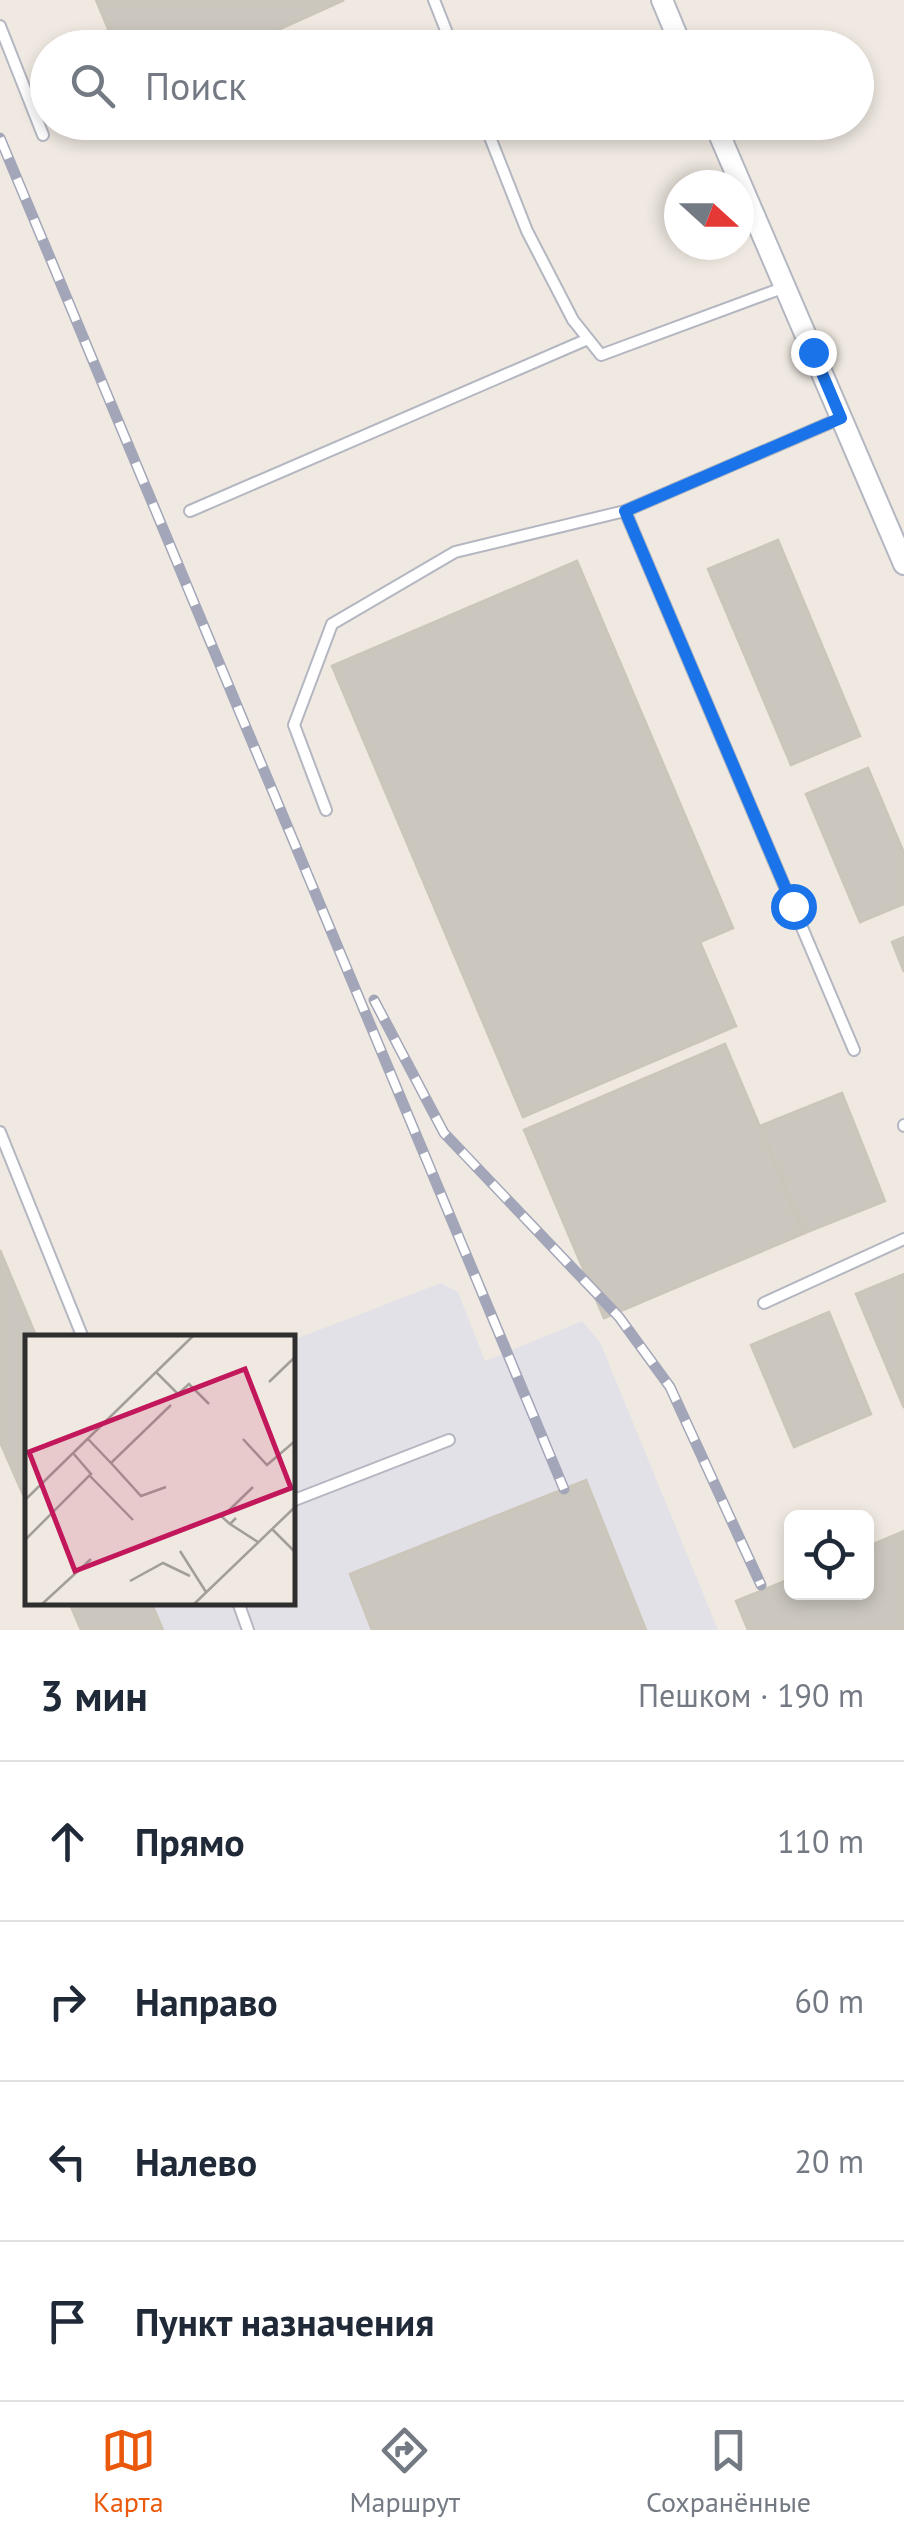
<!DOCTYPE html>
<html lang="ru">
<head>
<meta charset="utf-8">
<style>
  :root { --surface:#fff; --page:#f6f6f7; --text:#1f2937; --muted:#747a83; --line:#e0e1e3; --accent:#ea580c }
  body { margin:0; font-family:"PT Sans",sans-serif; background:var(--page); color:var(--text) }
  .controls { position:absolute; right:30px; bottom:30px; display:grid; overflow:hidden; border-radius:15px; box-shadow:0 5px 15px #0003 }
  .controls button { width:90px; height:90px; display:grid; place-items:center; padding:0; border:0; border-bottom:2px solid var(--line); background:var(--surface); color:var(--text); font:50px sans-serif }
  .compass { position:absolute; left:664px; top:170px; width:90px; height:90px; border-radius:50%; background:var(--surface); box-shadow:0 5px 15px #0003; rotate:111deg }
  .stop { position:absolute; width:30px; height:30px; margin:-22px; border:8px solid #1a73e8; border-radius:50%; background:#fff }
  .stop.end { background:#1a73e8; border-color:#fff; box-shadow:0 2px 10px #0008 }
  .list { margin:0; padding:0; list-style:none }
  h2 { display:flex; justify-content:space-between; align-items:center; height:130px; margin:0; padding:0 40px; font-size:42px }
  h2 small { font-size:32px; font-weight:400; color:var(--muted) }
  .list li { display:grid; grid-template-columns:65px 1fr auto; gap:30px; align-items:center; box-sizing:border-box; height:160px; padding:0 40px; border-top:2px solid var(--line) }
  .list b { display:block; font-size:38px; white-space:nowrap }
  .list em { font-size:32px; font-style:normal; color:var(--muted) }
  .icon { flex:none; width:55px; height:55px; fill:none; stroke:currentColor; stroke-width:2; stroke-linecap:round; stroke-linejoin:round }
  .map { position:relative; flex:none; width:904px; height:1630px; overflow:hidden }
  .search { position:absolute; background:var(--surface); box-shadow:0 5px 15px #0003; left:30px; right:30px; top:30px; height:110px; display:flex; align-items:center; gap:25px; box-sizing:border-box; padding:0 35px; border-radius:55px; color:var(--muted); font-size:38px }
  .sheet { height:770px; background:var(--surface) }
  nav { display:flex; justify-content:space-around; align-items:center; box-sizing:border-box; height:140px; border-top:2px solid var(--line); background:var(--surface); font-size:28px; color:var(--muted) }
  nav a { display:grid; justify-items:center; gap:5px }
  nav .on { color:var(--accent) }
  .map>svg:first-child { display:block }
</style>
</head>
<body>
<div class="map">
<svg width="904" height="1630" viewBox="0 0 904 1630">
  <rect width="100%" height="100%" fill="#efe9e1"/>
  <!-- industrial -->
  <path fill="#e3e1e8" d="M441,1283L458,1292L485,1361L582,1321L600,1342L718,1630H86L74,1603L292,1602L293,1340Z"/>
  <!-- building -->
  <path fill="#cbc7bf" stroke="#cbc5ba" stroke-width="2.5" d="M96,0H344L238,48H116Z
    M778,540L860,736L791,765L708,569Z
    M577,561L733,928L700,942L736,1026L523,1117L332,666Z
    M868,768L904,853V904L860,922L806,794Z
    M904,937V972L892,942Z
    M725,1044L805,1233L604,1318L524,1130Z
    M842,1093L885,1201L802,1234L760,1126Z
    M0,1250L37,1338H28V1506L0,1442Z
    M904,1274V1408L856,1294Z
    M829,1312L871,1414L794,1447L751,1345Z
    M586,1480L646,1630H372L350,1574Z
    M904,1531V1630H748L736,1601L792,1578V1592H866V1547Z
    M69,1602H151L163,1630H81Z"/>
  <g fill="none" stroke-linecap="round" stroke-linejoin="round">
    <!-- service casing -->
    <g stroke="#b4b7c1" stroke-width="14">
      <path id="service" d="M434,0L453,48
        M0,26L43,135
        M484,122L527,231L573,320L601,355L785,287
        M841,418L625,511L854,1050
        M190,511L588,339
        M326,810L294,725L332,624L455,552L625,511
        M904,1125V1126
        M0,1132L83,1338
        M764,1303L904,1239
        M292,1501L449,1440
        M238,1602L248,1630"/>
    </g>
    <!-- minor casing -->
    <g stroke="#b4b7c1" stroke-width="24">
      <path id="minor" d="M662,0L682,48
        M714,122L904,564"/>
    </g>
    <!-- service -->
    <use href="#service" stroke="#fff" stroke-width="10"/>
    <!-- minor -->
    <use href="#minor" stroke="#fff" stroke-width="20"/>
    <!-- rail casing -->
    <g stroke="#a3a6b8" stroke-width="11">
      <path id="rail" d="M0,138L564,1489
        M374,1000L444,1133L619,1317L670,1387L761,1585"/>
    </g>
    <!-- rail -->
    <use href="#rail" stroke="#fff" stroke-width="8" stroke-dasharray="22" stroke-linecap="butt"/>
  </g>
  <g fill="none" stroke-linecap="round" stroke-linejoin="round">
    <!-- route -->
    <path stroke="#1a73e8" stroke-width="12" d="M793,906L625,511L841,418L813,352"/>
  </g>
  <!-- overview -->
  <g transform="translate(25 1335)">
    <rect width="270" height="270" fill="#efe9e1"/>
    <path fill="none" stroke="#a29e99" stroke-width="2.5" d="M131,37L153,59L164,49L184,69M244,47L270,22M63,104L86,128L146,70M218,104L242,130L270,106M86,128L116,161L141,152M65,141L108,185M0,165L169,0M211,183L205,189L233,207M205,189L197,182L228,152M247,194L270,217M0,205L66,139L48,118M155,216L181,257M105,246L138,228L165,241M16,270L66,224M168,270L270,172"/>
    <path fill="#c2185b" fill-opacity="0.15" stroke="#c2185b" stroke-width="5" d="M220,34L266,153L50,236L4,117Z"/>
    <rect width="270" height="270" fill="none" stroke="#2e2e2e" stroke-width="5"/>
  </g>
</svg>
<div class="controls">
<button><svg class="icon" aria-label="locate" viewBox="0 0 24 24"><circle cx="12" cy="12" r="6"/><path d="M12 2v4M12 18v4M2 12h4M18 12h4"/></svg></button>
</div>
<svg class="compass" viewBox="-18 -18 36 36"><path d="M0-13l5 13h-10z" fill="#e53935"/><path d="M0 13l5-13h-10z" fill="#747a83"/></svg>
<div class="stop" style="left:793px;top:906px"></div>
<div class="stop end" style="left:813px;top:352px"></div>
<div class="search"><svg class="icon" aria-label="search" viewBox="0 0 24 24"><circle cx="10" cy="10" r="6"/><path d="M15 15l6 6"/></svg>Поиск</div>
</div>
<section class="sheet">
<h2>3 мин<small>Пешком · 190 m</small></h2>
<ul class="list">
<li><svg class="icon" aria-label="ahead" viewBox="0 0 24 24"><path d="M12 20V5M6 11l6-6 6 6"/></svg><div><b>Прямо</b></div><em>110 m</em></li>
<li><svg class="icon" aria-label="right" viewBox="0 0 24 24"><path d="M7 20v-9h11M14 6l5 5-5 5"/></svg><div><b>Направо</b></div><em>60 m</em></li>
<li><svg class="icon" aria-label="left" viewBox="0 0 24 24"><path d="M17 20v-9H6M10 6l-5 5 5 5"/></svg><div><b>Налево</b></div><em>20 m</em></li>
<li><svg class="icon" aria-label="arrive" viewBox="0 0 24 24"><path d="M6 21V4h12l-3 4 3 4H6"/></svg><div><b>Пункт назначения</b></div></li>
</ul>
</section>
<nav>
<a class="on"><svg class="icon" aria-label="map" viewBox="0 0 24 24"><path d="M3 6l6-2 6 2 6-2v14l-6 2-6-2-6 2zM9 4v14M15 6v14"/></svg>Карта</a>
<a><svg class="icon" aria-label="directions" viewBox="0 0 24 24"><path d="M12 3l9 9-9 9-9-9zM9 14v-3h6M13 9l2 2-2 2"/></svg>Маршрут</a>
<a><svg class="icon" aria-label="saved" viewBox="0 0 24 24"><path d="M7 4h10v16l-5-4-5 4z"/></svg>Сохранённые</a>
</nav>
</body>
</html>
